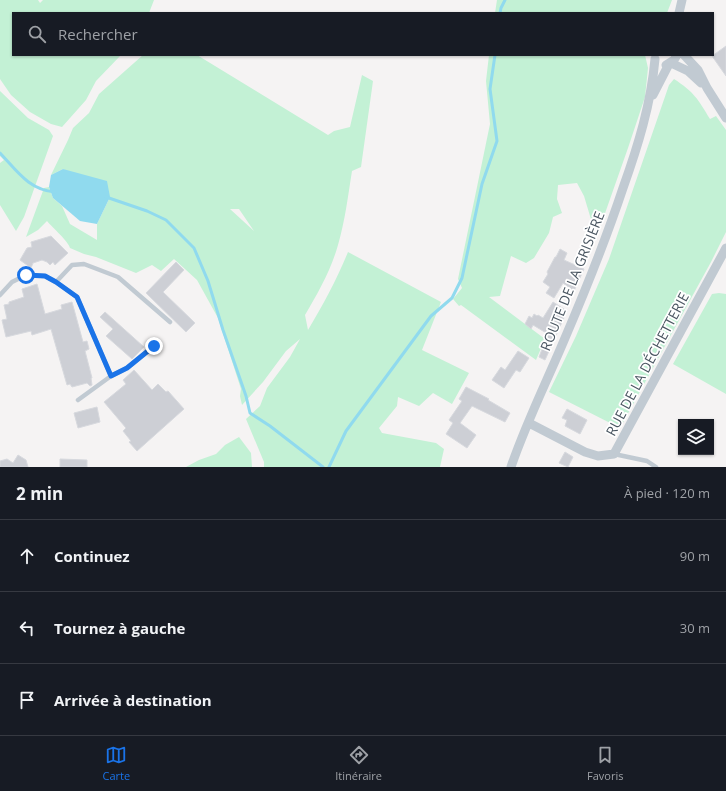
<!DOCTYPE html>
<html lang="fr">
<head>
<meta charset="utf-8">
<style>
  :root { --surface:#171b24; --page:#242831; --text:#f1f3f6; --muted:#9ea1a6; --line:#363941; --accent:#1a73e8 }
  body { margin:0; font-family:"Open Sans",sans-serif; background:var(--page); color:var(--text) }
  .controls { position:absolute; right:12px; bottom:12px; display:grid; overflow:hidden; border-radius:0px; box-shadow:0 1px 3px #0004 }
  .controls button { width:36px; height:36px; display:grid; place-items:center; padding:0; border:0; border-bottom:1px solid var(--line); background:var(--surface); color:var(--text); font:20px sans-serif }
  .stop { position:absolute; width:12px; height:12px; margin:-9px; border:3px solid #1a73e8; border-radius:50%; background:#fff }
  .stop.end { background:#1a73e8; border-color:#fff; box-shadow:0 1px 4px #0008 }
  .list { margin:0; padding:0; list-style:none }
  h2 { display:flex; justify-content:space-between; align-items:center; height:52px; margin:0; padding:0 16px; font-size:17px }
  h2 small { font-size:13px; font-weight:400; color:var(--muted) }
  .list li { display:grid; grid-template-columns:26px 1fr auto; gap:12px; align-items:center; box-sizing:border-box; height:72px; padding:0 16px; border-top:1px solid var(--line) }
  .list b { display:block; font-size:15px; white-space:nowrap }
  .list em { font-size:13px; font-style:normal; color:var(--muted) }
  .icon { flex:none; width:22px; height:22px; fill:none; stroke:currentColor; stroke-width:2; stroke-linecap:round; stroke-linejoin:round }
  .map { position:relative; flex:none; width:726px; height:467px; overflow:hidden }
  .search { position:absolute; background:var(--surface); box-shadow:0 1px 3px #0004; left:12px; right:12px; top:12px; height:44px; display:flex; align-items:center; gap:10px; box-sizing:border-box; padding:0 14px; border-radius:0px; color:var(--muted); font-size:15px }
  .sheet { height:268px; background:var(--surface) }
  nav { display:flex; justify-content:space-around; align-items:center; box-sizing:border-box; height:56px; border-top:1px solid var(--line); background:var(--surface); font-size:11px; color:var(--muted) }
  nav a { display:grid; justify-items:center; gap:2px }
  nav .on { color:var(--accent) }
  .map>svg:first-child { display:block }
</style>
</head>
<body>
<div class="map">
<svg width="726" height="467" viewBox="0 0 726 467">
  <rect width="100%" height="100%" fill="#f5f3f3"/>
  <!-- green -->
  <path fill="#c3f1d5" fill-rule="evenodd" d="M0,0H38L40,3L43,0H154L149,13H13V55H121L96,81L86,100L62,127L51,124L30,112L11,95L0,79Z
    M497,0H672L667,13H495Z
    M143,55H197L328,135L334,131L350,127L362,75L373,81L361,167L352,171C348,196 345,221 338,245C331,270 318,293 305,315L308,330C323,305 337,279 348,252L441,302L422,350L469,373L452,404L433,393L419,406L398,397L397,406L379,428L382,433L436,443L444,449L440,467H264V462L246,419L260,406L267,388L290,357L300,339L286,351L263,382L242,405L240,396L241,389L218,318L197,280L174,259L161,271L152,265L136,273L96,257L84,254L70,248C68,241 53,228 47,221L38,230L26,237L44,188L49,187L53,198L62,206L70,224L97,240V224L110,197L63,169L51,175L68,140L73,128L89,113L99,94ZM230,209H239L254,231Z
    M489,55H645L648,68L645,97L628,148L603,219L593,226L584,196L577,183L558,185L557,199L562,213L553,217L549,233L534,258L526,263L511,256L500,296L489,297L545,339L536,360L461,305L459,306L453,299L462,288L458,279L490,124L486,81Z
    M674,79C694,92 698,99 710,119L716,116L726,130V232L711,262L620,428L549,392L576,336L609,259L669,85Z
    M0,91L28,118L49,130L53,136L24,217L16,231L0,205V163L4,160L0,156Z
    M719,293L726,294V394L673,364L712,294Z
    M239,437L251,453L252,467H186L199,460L216,454L225,445Z"/>
  <!-- water -->
  <path fill="#90daee" d="M63,169L107,181L110,197L97,224L80,221L53,198L49,187L51,175Z"/>
  <g fill="none" stroke-linecap="round" stroke-linejoin="round">
    <!-- stream -->
    <path stroke="#90daee" stroke-width="3" d="M500,13L501,8L505,0
      M0,153C17,171 29,190 55,192
      M106,197L147,211L166,220L194,248L208,281L223,330L246,396L250,413L270,426L323,467
      M329,467L346,431L431,316L452,298L462,278L482,184L497,141L490,89L495,55"/>
  </g>
  <!-- building -->
  <path fill="#cdcfd5" stroke="#d7d9de" d="M726,46V76L712,56Z
    M51,236L68,253L55,265L53,262L50,265L47,262L42,260L33,263L31,268L20,260L27,248L32,247L31,242Z
    M560,249L567,253L564,260L584,269L574,291L563,283L554,298L546,293L550,287L543,282L548,274L547,272L555,257H556Z
    M176,262L184,270L163,292L195,323L186,332L146,293Z
    M37,284L45,314L62,309L61,305L72,302L83,342L87,341L89,349L85,351L92,378H91L92,385L90,386L87,383L72,387L70,384L67,385L51,329L32,335L31,331L6,337L2,320L7,319L4,305L9,304V302L24,297L22,289Z
    M553,302L567,311L545,360L539,357L548,334L533,325L531,329L525,324L529,316L532,318L534,314L537,316L538,315L543,318Z
    M105,312L144,347L132,359L106,336L113,329L100,317Z
    M518,351L529,358L520,372L516,370L504,388L492,380L501,367L505,370Z
    M134,370L152,390L158,384L166,392L168,391L184,409L137,451L129,442L131,441L123,431L126,428L104,402L126,384L123,380Z
    M466,387L489,399L488,400L510,413L505,422L472,406L460,423L476,435L467,448L446,434L453,423L449,420L462,401L459,399Z
    M97,407L100,422L78,428L74,413Z
    M567,409L587,420L580,434L565,426L567,420L562,418Z
    M565,452L573,457L568,467L559,463Z
    M18,455L26,460L28,467H0V461L7,459L13,463Z
    M60,459L87,460V467H60Z"/>
  <g fill="none" stroke-linecap="round" stroke-linejoin="round">
    <!-- lane -->
    <path stroke="#c1cad2" stroke-width="4.5" d="M56,282L72,265L84,264L118,277L170,322
      M0,295L12,282L26,275L45,276L56,282L77,297L111,376L78,400
      M111,376L127,368L154,346
      M614,454L647,461L656,467"/>
    <!-- street -->
    <path stroke="#c1cad2" stroke-width="9" d="M679,13L682,0
      M684,55L698,70L707,88L726,118
      M671,63L688,71L701,83
      M666,65L674,60L677,55
      M653,95L669,64
      M529,423L585,452L598,456L614,454L726,248
      M511,467C526,423 547,381 565,338C586,289 606,239 623,188C638,146 651,104 655,59"/>
  </g>
  <g fill="none" stroke-linecap="round" stroke-linejoin="round">
    <!-- route -->
    <path stroke="#1a73e8" stroke-width="5" d="M26,275L45,276L56,282L77,297L111,376L127,368L154,346"/>
  </g>
  <g text-anchor="middle" dominant-baseline="central" stroke-width="3.5" stroke-linejoin="round" paint-order="stroke">
    <!-- street labels -->
    <g font-size="14" fill="#4a5661" stroke="#fff">
      <text transform="translate(572 281) rotate(-68)">ROUTE DE LA GRISIÈRE</text>
      <text transform="translate(647 364) rotate(-62)">RUE DE LA DÉCHETTERIE</text>
    </g>
  </g>
</svg>
<div class="controls">
<button><svg class="icon" aria-label="layers" viewBox="0 0 24 24"><path d="M12 4l9 5-9 5-9-5zM3 14l9 5 9-5"/></svg></button>
</div>
<div class="stop" style="left:26px;top:275px"></div>
<div class="stop end" style="left:154px;top:346px"></div>
<div class="search"><svg class="icon" aria-label="search" viewBox="0 0 24 24"><circle cx="10" cy="10" r="6"/><path d="M15 15l6 6"/></svg>Rechercher</div>
</div>
<section class="sheet">
<h2>2 min<small>À pied · 120 m</small></h2>
<ul class="list">
<li><svg class="icon" aria-label="ahead" viewBox="0 0 24 24"><path d="M12 20V5M6 11l6-6 6 6"/></svg><div><b>Continuez</b></div><em>90 m</em></li>
<li><svg class="icon" aria-label="left" viewBox="0 0 24 24"><path d="M17 20v-9H6M10 6l-5 5 5 5"/></svg><div><b>Tournez à gauche</b></div><em>30 m</em></li>
<li><svg class="icon" aria-label="arrive" viewBox="0 0 24 24"><path d="M6 21V4h12l-3 4 3 4H6"/></svg><div><b>Arrivée à destination</b></div></li>
</ul>
</section>
<nav>
<a class="on"><svg class="icon" aria-label="map" viewBox="0 0 24 24"><path d="M3 6l6-2 6 2 6-2v14l-6 2-6-2-6 2zM9 4v14M15 6v14"/></svg>Carte</a>
<a><svg class="icon" aria-label="directions" viewBox="0 0 24 24"><path d="M12 3l9 9-9 9-9-9zM9 14v-3h6M13 9l2 2-2 2"/></svg>Itinéraire</a>
<a><svg class="icon" aria-label="saved" viewBox="0 0 24 24"><path d="M7 4h10v16l-5-4-5 4z"/></svg>Favoris</a>
</nav>
</body>
</html>
